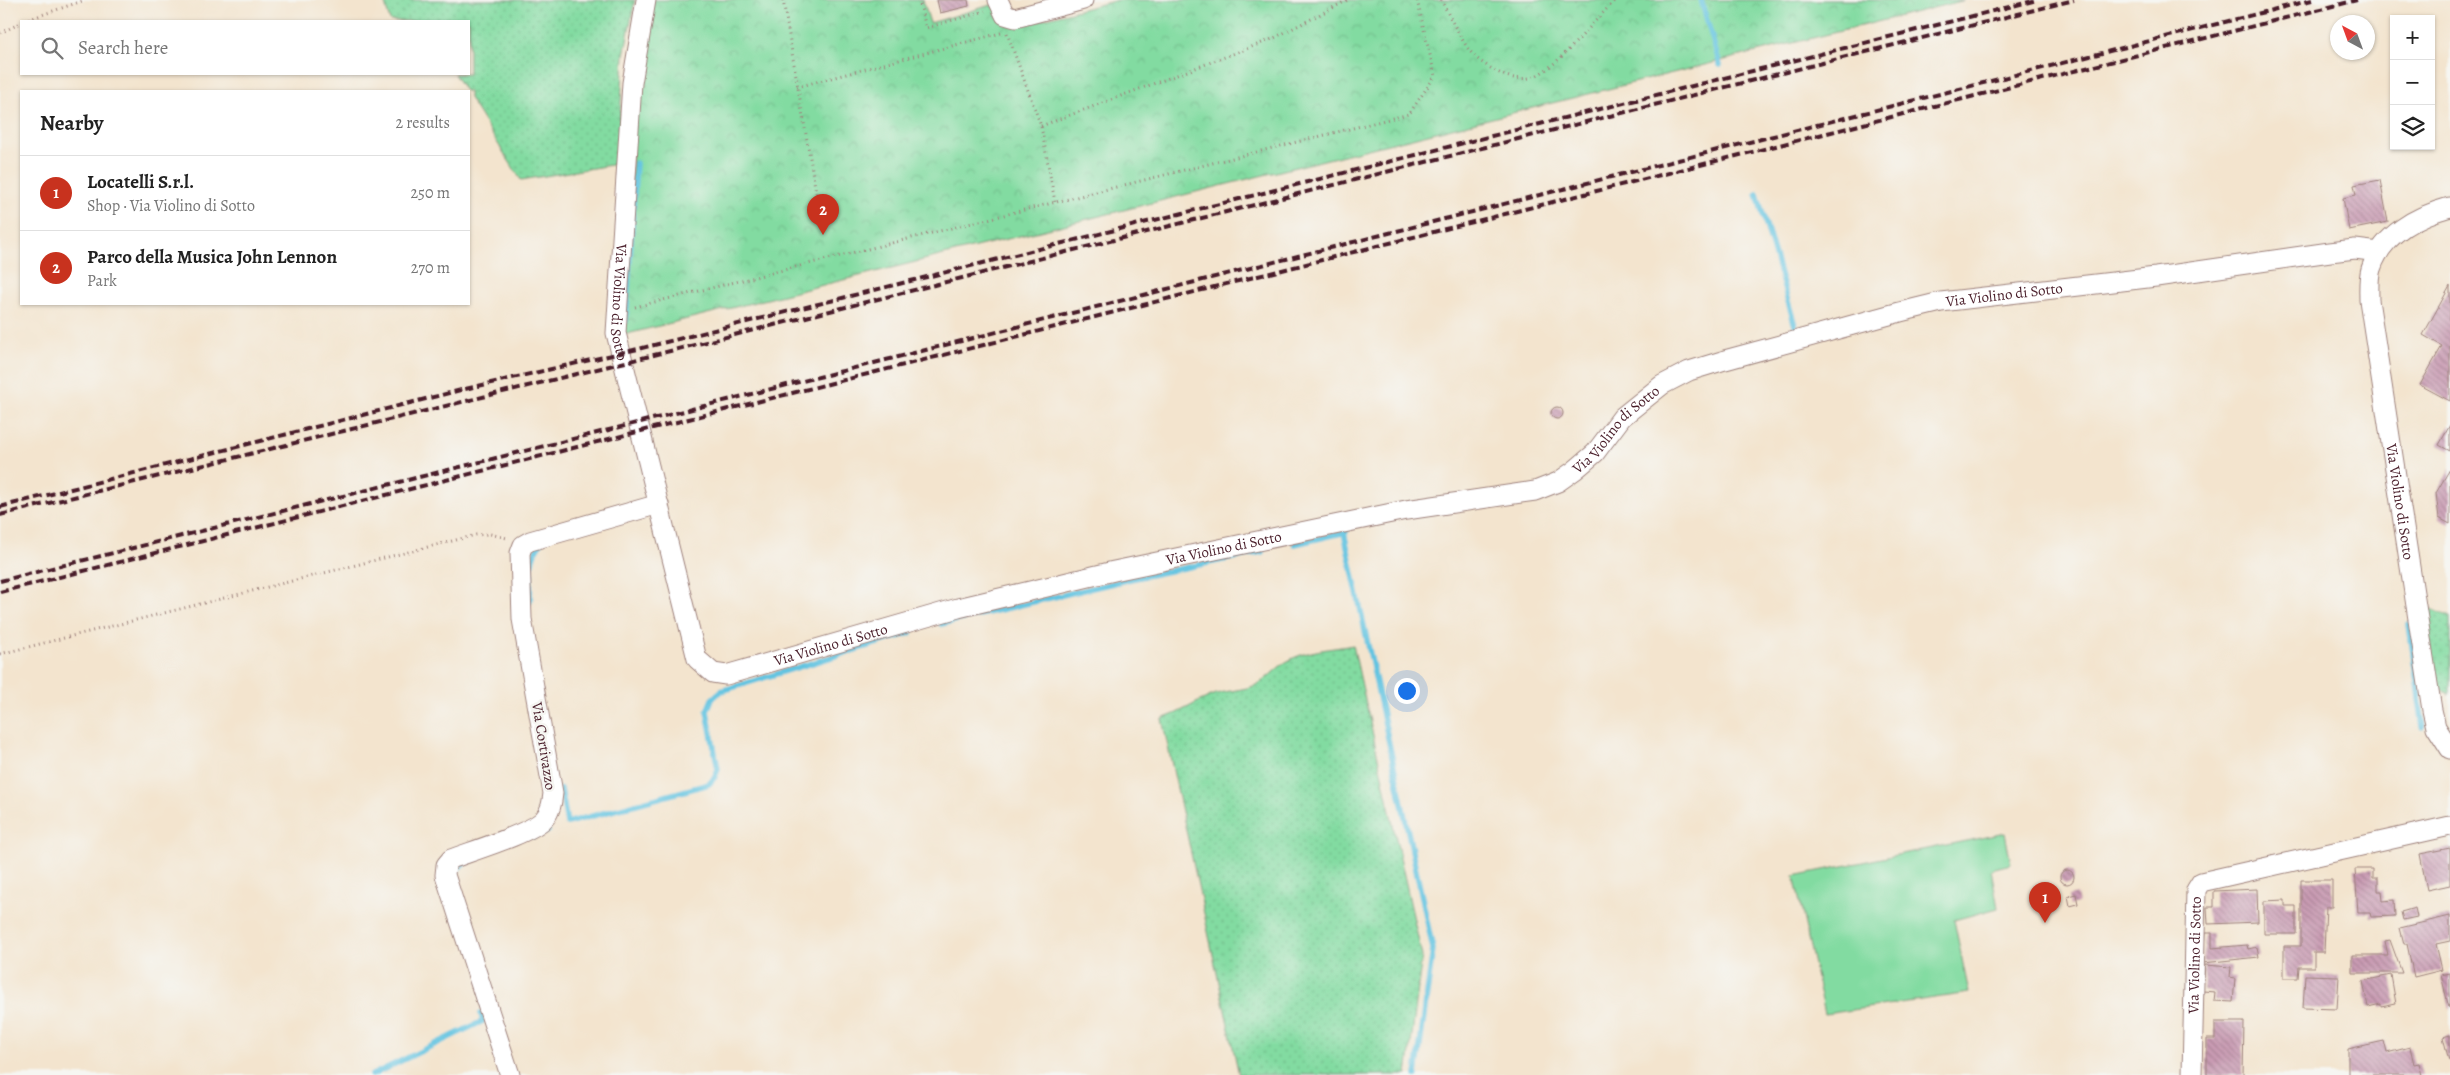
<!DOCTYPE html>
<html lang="en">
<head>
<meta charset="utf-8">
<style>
  :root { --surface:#fff; --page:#f2f2f2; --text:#222; --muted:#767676; --line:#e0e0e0; --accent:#c8321e }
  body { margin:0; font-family:Alegreya,serif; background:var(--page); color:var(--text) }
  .controls { position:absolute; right:15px; top:15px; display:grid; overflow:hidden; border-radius:0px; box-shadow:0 1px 4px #0004 }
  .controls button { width:45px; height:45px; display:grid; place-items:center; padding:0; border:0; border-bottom:1px solid var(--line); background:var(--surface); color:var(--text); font:25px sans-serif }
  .compass { position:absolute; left:2330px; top:15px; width:45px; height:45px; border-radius:50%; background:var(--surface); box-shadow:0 1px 4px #0004; rotate:319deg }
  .you { position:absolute; left:1406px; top:690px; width:18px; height:18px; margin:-12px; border:4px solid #fff; border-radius:50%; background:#1a73e8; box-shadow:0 0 0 8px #1a73e833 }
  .badge { display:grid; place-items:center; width:32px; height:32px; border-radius:50%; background:var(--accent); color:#fff; font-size:16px; font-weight:700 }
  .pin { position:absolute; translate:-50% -41px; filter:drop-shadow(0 1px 2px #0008) }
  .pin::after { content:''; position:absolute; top:26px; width:18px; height:15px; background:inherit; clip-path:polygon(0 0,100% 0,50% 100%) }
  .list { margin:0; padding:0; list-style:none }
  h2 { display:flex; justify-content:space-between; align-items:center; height:65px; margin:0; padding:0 20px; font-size:21px }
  h2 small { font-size:16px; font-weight:400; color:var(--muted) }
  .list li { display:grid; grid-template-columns:32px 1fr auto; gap:15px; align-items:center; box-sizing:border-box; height:75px; padding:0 20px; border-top:1px solid var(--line) }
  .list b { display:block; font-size:19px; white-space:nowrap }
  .list p { margin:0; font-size:16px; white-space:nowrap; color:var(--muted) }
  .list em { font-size:16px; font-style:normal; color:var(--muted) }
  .icon { flex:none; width:28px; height:28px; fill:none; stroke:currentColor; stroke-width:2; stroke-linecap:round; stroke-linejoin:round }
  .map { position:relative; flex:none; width:2450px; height:1075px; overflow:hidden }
  .search { position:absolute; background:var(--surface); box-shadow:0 1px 4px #0004; left:20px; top:20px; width:450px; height:55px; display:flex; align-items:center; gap:12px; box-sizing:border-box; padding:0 18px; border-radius:0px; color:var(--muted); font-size:19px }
  .panel { position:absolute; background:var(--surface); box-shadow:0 1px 4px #0004; left:20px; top:90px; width:450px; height:215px; border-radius:0px }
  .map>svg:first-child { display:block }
</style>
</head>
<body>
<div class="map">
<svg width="2450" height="1075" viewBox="0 0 2450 1075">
  <defs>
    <pattern id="grass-dots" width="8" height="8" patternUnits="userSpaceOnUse" patternTransform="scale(1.25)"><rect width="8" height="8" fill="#82dba1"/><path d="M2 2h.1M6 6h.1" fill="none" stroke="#72bc8b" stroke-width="1.8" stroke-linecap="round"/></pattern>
    <pattern id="park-crowns" width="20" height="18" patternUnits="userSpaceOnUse" patternTransform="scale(1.25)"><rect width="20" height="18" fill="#82dba1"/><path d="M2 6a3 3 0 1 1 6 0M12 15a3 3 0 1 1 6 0" fill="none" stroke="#72bc8b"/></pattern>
    <pattern id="building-back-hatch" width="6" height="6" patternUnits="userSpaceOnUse" patternTransform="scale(1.25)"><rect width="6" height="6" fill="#c99bb3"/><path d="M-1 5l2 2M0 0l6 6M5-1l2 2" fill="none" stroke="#a57e92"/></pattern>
  </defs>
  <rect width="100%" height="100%" fill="#f6f6f2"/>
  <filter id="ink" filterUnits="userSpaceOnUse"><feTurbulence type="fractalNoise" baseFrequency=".02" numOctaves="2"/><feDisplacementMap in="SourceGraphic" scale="10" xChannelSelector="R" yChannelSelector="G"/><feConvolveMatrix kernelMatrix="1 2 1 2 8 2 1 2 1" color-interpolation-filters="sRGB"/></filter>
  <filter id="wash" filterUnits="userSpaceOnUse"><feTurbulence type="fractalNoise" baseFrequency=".0096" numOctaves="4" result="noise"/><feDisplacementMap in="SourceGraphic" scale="20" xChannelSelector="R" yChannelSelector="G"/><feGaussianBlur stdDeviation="1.12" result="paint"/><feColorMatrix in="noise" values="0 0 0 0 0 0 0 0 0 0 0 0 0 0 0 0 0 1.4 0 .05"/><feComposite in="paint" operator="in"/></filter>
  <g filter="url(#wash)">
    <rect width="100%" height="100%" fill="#f3e4ce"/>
    <!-- grass -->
    <path fill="url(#grass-dots)" stroke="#667d66" d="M384,0H635L624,55L617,164L521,180L469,98V91H465L454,74H469V21H390Z
      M2423,605L2450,617V694L2441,690L2438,683Z
      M1353,645L1422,956L1407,1075H1239L1162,719C1180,713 1194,703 1211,696C1225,690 1242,691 1256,685C1268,679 1275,669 1286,662C1304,650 1333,649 1353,645Z"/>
    <!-- park -->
    <path fill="url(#park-crowns)" stroke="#667d66" d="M652,0H923L930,23L991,5L1020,25L1118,0H1965L623,335L636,89Z"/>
    <!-- garden -->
    <path fill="#82dba1" stroke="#667d66" d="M2005,833L2011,864L1991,869L1998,908L1954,920L1969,993L1825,1014L1794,876Z"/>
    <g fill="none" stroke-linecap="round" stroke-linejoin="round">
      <!-- stream -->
      <path stroke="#63c4e1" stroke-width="5.5" d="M1701,0L1720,65
        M1757,194L1798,336
        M626,321L636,163
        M1344,532L1433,949L1416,1075
        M1295,544L1346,532
        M530,600C531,581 528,559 540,544
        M941,624L1130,579L1262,552
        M2409,624L2423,727
        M561,789L567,823L709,784L715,777L718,769L707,711L712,699L721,691L910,633
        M533,836L548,831
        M453,879V873L464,863
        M372,1075L483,1021L481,1014"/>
    </g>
    <g id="blocks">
      <!-- building -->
      <path fill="url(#building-back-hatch)" d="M937,0H968L969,6L940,13Z
        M2380,180L2388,222L2349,230L2343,198L2356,195L2354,185Z
        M2450,286V401L2420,385L2442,346L2423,335Z
        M1551 413a6 6 0 1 1 12 0a6 6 0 1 1-12 0Z
        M2450,425V451L2439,445Z
        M2450,469V524L2439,518L2436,493Z
        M2450,848V885L2427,890L2420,854Z
        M2355,869H2373V878H2378V891H2382L2383,901L2394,900L2395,916L2371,917L2370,913H2358Z
        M2060 877a7 7 0 1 1 14 0a7 7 0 1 1-14 0Z
        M2301,880H2332V907H2326L2324,952H2314V967H2299L2298,978H2284V946H2301Z
        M2257,889L2258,922L2208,924L2207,907H2214V891Z
        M2076,894L2078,904L2070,906L2068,896Z
        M2285,900V906H2296V934H2264V901Z
        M2415,908L2417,917L2403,920L2401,912Z
        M2450,916V941L2436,944L2442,970L2414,977L2407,944H2404L2400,928Z
        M2205,933H2212V948L2247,945L2248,949L2257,947L2259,957L2203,963Z
        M2390,940L2402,973H2352V955H2388L2385,941Z
        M2205,965L2231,967L2230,977L2235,978L2233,1002L2214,1001L2215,992L2203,991Z
        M2450,973V1008H2449L2441,975Z
        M2305,975L2339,976L2337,1009L2303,1008Z
        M2391,975L2396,1004L2381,1007V1004L2368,1007L2363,981Z
        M2215,1022H2244L2243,1075H2207V1039H2215Z
        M2450,1035V1061H2449L2443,1037Z
        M2384,1041L2387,1053L2410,1047L2414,1064L2419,1063L2422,1075H2348V1049Z"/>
    </g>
  </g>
  <g filter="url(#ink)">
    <use href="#blocks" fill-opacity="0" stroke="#9e827c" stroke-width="1"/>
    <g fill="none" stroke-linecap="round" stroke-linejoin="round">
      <!-- minor casing -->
      <g stroke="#9e827c" stroke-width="21">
        <g id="minor">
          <path id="s1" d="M646,0L632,83L616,333L697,659L713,673L726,675L958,608L1114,571L1406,510L1535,491L1558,482L1575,470L1595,453L1622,417L1662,385L1689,371L1725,360L1900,312L1941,302L2156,277L2330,252L2355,249L2379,252"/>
          <path d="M998,0L1005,15L1015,18L1083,0"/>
          <path id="s2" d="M2450,207C2417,216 2382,234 2371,269C2368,279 2369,290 2369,300L2432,710L2436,727L2450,749"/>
          <path d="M510,1075L445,875L446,865L451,859C472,851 532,833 544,819C551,811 552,802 553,793L522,619L520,553L523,545L530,541L659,504"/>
          <path id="s3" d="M2192,1075L2196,890L2201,882L2450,826"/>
        </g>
      </g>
      <!-- path -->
      <path stroke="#9e827c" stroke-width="3" stroke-dasharray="1 4" stroke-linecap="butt" d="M783,0L820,216
        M919,0L926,28L985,11
        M1441,0C1449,15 1457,32 1467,47C1474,58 1485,65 1496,71C1506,77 1517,80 1529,78C1556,72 1594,19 1616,0
        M24,21L85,0
        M0,33L21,23
        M1007,33L1041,126L1055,202
        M797,87L1001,33
        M1041,126L1270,40L1348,0
        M635,307L1409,114L1435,76L1417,0
        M0,654L476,535L490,534L507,538"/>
      <!-- minor -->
      <use href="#minor" stroke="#fff" stroke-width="19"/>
      <!-- rail -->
      <path stroke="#4a1f2b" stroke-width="4" stroke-dasharray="8 4" stroke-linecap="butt" d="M0,507L465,389L638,349L2037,0
        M0,515L642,358L2074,0
        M0,581L593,434L2312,0
        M0,592L2357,0"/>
    </g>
  </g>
  <g text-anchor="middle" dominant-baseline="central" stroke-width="5" stroke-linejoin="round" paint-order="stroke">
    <!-- street labels -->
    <g font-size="15" fill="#4a1f2b" stroke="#f6f6f2">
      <text stroke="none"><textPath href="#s1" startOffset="2059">Via Violino di Sotto</textPath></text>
      <text stroke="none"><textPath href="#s1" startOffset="304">Via Violino di Sotto</textPath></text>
      <text stroke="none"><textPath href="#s1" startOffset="1639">Via Violino di Sotto</textPath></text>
      <text stroke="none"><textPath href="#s2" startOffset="340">Via Violino di Sotto</textPath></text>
      <text stroke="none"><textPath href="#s1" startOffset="1219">Via Violino di Sotto</textPath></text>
      <text stroke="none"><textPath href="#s1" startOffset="814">Via Violino di Sotto</textPath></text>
      <text transform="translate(544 746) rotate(81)">Via Cortivazzo</text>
      <text stroke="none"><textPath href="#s3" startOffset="120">Via Violino di Sotto</textPath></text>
    </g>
  </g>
</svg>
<div class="controls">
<button>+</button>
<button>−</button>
<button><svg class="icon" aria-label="layers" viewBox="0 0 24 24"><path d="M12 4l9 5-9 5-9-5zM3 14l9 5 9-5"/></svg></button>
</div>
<svg class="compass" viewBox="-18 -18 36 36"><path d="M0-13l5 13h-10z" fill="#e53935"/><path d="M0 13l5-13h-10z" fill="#767676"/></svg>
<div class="you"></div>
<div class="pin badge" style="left:2045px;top:923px">1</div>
<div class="pin badge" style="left:823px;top:235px">2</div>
<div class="search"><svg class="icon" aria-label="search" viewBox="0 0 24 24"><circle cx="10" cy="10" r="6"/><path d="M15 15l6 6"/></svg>Search here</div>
<section class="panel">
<h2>Nearby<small>2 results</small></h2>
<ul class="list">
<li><span class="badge">1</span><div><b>Locatelli S.r.l.</b><p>Shop · Via Violino di Sotto</p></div><em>250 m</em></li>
<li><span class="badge">2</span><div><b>Parco della Musica John Lennon</b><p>Park</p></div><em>270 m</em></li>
</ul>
</section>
</div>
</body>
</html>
